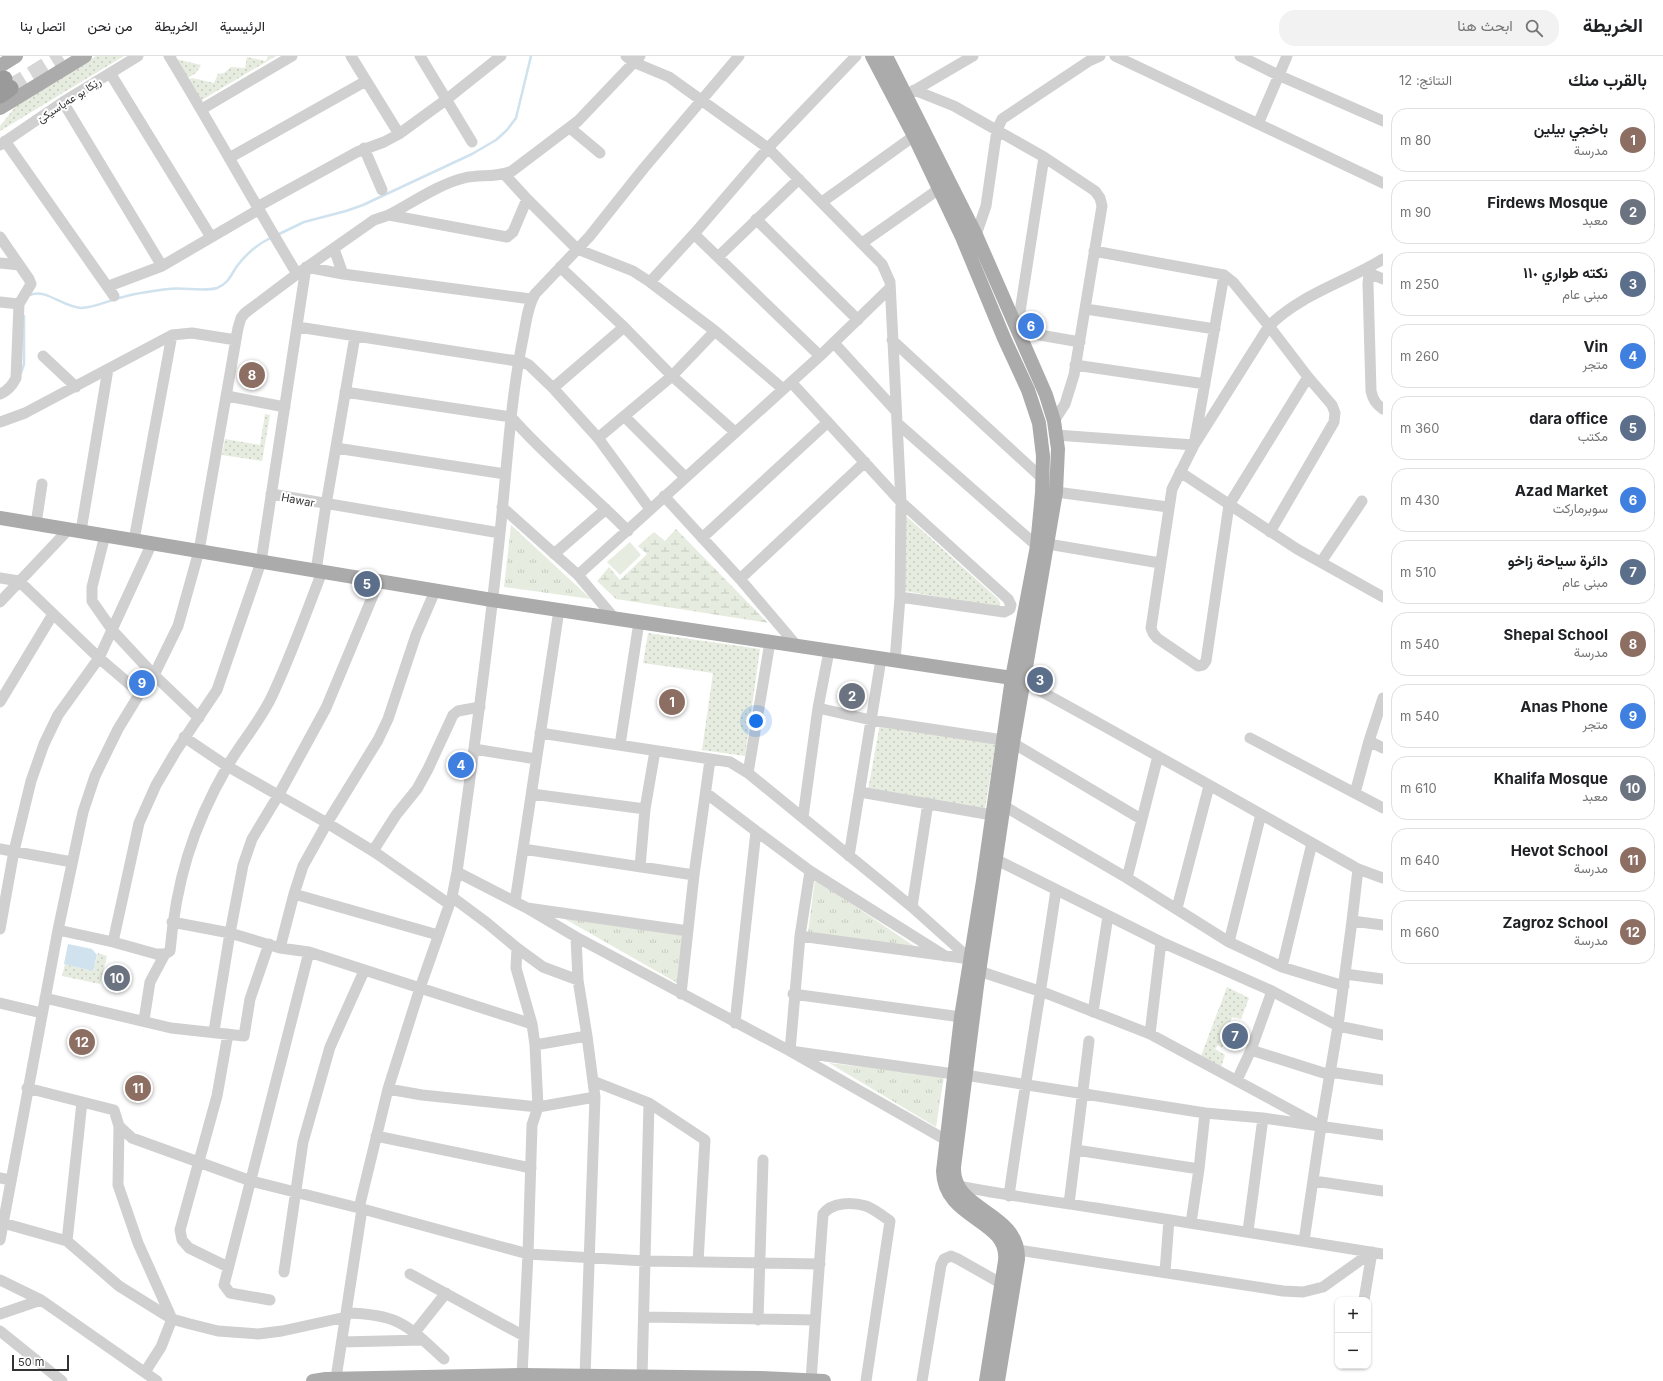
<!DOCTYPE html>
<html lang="ar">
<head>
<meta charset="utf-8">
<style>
  :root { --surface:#fff; --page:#f2f2f2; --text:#202124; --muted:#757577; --line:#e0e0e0; --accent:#e63946 }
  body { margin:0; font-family:Inter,Vazirmatn,sans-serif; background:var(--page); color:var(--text); direction:rtl }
  .controls { position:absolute; right:12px; bottom:12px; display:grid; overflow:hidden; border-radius:8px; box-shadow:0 1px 3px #0004 }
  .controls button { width:36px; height:36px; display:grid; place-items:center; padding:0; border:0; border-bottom:1px solid var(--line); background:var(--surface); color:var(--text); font:20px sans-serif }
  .scale { position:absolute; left:12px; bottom:10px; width:57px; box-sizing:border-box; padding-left:4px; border:2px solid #333; border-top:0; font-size:11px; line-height:14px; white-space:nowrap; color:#333; -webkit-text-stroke:3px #fff; paint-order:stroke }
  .you { position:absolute; left:756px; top:665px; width:14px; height:14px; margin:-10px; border:3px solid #fff; border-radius:50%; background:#1a73e8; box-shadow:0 0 0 6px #1a73e833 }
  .badge { display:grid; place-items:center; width:26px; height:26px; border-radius:50%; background:var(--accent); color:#fff; font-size:13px; font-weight:700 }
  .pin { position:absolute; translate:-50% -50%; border:2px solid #fff; box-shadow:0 1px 4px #0006 }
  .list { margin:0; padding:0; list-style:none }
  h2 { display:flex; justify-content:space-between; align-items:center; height:52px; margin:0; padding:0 16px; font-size:17px }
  h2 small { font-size:13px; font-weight:400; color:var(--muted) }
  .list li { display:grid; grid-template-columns:26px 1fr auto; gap:12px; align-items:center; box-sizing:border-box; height:64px; margin:0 8px 8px; padding:0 8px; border:1px solid var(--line); border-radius:16px }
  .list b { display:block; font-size:15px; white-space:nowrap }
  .list p { margin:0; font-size:13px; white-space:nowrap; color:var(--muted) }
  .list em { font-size:13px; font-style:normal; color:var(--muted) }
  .icon { flex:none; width:22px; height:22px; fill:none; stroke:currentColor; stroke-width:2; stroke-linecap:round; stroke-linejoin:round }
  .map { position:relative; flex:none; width:1383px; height:1325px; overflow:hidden; direction:ltr }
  header { display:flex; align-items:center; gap:24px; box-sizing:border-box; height:56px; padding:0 20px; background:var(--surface); border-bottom:1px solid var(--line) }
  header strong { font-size:19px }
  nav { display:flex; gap:22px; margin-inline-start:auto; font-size:14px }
  .search { width:280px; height:36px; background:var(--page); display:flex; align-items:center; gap:10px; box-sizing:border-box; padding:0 14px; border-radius:16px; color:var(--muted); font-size:15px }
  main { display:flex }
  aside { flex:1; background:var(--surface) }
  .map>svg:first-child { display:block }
</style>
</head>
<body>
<header>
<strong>الخريطة</strong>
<div class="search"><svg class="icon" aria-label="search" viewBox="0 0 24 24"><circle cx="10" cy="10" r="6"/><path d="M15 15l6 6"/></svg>ابحث هنا</div>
<nav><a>الرئيسية</a><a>الخريطة</a><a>من نحن</a><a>اتصل بنا</a></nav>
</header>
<main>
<aside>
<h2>بالقرب منك<small>النتائج: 12</small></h2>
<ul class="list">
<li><span class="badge" style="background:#8d6e63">1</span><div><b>باخجي بيلين</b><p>مدرسة</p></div><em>80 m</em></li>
<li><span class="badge" style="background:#6b7280">2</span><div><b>Firdews Mosque</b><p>معبد</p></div><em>90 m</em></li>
<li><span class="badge" style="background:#5c6f8a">3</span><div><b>نكته طواري ١١٠</b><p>مبنى عام</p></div><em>250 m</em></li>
<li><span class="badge" style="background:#3f7fe0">4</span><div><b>Vin</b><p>متجر</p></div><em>260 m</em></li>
<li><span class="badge" style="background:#5c6f8a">5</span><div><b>dara office</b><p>مكتب</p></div><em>360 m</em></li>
<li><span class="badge" style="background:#3f7fe0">6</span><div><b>Azad Market</b><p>سوبرماركت</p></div><em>430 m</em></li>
<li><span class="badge" style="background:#5c6f8a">7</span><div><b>دائرة سياحة زاخو</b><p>مبنى عام</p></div><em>510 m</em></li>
<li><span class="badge" style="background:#8d6e63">8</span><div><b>Shepal School</b><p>مدرسة</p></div><em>540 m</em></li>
<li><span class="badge" style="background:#3f7fe0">9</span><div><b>Anas Phone</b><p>متجر</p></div><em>540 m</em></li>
<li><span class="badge" style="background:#6b7280">10</span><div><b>Khalifa Mosque</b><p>معبد</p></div><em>610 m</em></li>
<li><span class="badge" style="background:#8d6e63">11</span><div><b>Hevot School</b><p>مدرسة</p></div><em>640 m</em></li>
<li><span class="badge" style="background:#8d6e63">12</span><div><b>Zagroz School</b><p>مدرسة</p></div><em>660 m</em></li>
</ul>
</aside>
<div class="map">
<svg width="1383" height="1325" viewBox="0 0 1383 1325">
  <defs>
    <pattern id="grass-dots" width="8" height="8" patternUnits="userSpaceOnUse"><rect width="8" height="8" fill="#e6ecdf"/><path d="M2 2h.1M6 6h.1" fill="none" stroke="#c6cbc0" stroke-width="1.8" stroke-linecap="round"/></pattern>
    <pattern id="wetland-marsh" width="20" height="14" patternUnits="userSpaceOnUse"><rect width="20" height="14" fill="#e6ecdf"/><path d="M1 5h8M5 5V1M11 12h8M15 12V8" fill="none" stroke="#c6cbc0"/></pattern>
    <pattern id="park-tufts" width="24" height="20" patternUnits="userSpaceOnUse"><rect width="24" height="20" fill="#e6ecdf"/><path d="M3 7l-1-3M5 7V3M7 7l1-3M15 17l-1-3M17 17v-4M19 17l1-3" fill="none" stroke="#c6cbc0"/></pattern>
  </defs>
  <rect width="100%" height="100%" fill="#fff"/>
  <!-- grass -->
  <path fill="url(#grass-dots)" d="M96,0H124L0,75V70L16,50Z
    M172,0H177L176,3L201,9L196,17L186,23Z
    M268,0H276L200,45L188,24L192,22L214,27L218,18L224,17L231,11L245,12L247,1L266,5Z
    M265,358L270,359L262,405L222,399L225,383L260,389Z
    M906,460L997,542L1000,546V550L995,551L905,535Z
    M648,577L760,593L745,700L702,694L713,617L643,607Z
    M880,668L996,686L985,753L868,734Z
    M98,897L107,900L100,928L62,920L65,908L93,915Z
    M1227,931L1249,942L1241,963L1232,961L1222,992L1218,989L1215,993L1225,999L1221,1011L1201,1000Z"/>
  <!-- wetland -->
  <path fill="url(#wetland-marsh)" d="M676,473L768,567L616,543L597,525L609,511L620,524L647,498L638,490L654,476L665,485Z"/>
  <!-- park -->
  <path fill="url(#park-tufts)" d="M511,469L591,543L504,531Z
    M815,823L917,892L808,876Z
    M558,859L685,879L679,928Z
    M829,1007L944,1020L936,1071Z"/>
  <!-- pitch -->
  <path fill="#e6ecdf" d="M630,486L641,499L620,519L607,506Z"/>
  <!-- water -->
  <path fill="#cfe2ee" d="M68,888L92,893L97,899L93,915L64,908Z"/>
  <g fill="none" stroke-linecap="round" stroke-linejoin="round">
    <!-- stream -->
    <path stroke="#cfe2ee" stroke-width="2.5" d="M277,179L304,166L346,155L363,149L472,98L496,84L507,74L516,62L531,0
      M30,239C45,232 63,251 81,252C95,252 109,244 123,241C137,237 153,235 168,233C182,231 205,236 217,232C228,228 231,219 237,210C246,198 258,188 272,181
      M21,317L24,308V260"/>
    <!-- highway-tunnel -->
    <path stroke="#d6d6d6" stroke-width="17" stroke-dasharray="17 8" stroke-linecap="butt" d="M10,32L62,0"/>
    <!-- minor -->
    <path stroke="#d0d0d0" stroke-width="11" d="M169,0C213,72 253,145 297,218
      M351,0L399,78
      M420,0L472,86
      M626,0L633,6L669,21L768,92L882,208L890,226L901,446L900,541L895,605
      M1115,0L1383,127
      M1240,0L1278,19L1383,65
      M110,17L211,181
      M914,34L954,50L1044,101L1095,135L1100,142L1102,150L1074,319L1065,348L1054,365
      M910,37L973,0
      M63,46L162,210
      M202,53L292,0
      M1258,68L1287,0
      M570,72L600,97
      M5,85L114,240
      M0,89L63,46L138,0
      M364,92L382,134
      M1044,101L1017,275L1080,286
      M229,102L366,25
      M505,119L527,143L577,193L633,215L650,226L715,275L783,333
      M822,146L914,80
      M257,151L357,96L384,86L399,78L447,43L501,0
      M389,159C412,147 439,128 464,122C479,118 497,122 512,115L578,65L640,0
      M756,163L858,264
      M694,178L820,300
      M976,179L986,150L997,74L1002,63L1089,5L1100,0
      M0,181L29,223L31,228L19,248L16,322C12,330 8,335 0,338
      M862,187L939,133
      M334,193L343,218
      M1094,195L1224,219L1233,226L1269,270L1308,321L1332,349L1335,357L1334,366L1270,476
      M718,201L799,123
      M0,207L19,209
      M306,211L343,218L531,243
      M560,211L624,271L672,320L735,376
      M1364,215L1383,223
      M1369,217L1368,228L1371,335C1373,344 1376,348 1383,353
      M650,226L694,178L768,92L856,0
      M109,230L162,210L258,154
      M0,246L19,248
      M1086,253L1215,273
      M298,271L523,306L529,309L553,332L598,382L650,453
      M892,284L1043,423
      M834,287L896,355
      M43,300L76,331
      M1075,309L1205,328
      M1308,321L1229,449L1206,605L1203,609L1198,610L1157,582L1153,577L1151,572L1172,433L1194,389L1269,270C1301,238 1346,226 1383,203
      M791,326L901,446L1008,543L1011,549L1010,553L1004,556L900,541
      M553,332L624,271
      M345,336L511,361C547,402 590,436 628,475
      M227,340L285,351
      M624,360L685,421
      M0,366L25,357L172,279L192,277L236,284
      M897,367L1037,490
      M1056,379L1194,389L1224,219
      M598,382L672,320L715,275
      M336,392L505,418
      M1180,416L1297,493L1383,541
      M1056,436L1168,451
      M271,438L500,477
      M664,440L740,523L797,590
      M502,451L578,519L615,563
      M36,468L42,428
      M81,475L108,313
      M105,479L92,531V545L113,575L154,619L199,662
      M702,482L828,366
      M134,484L172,279
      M1048,488L1160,507
      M554,498L606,453
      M1321,506L1362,445
      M316,515L326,449L355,280
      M578,519L820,300L890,232
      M0,522L19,525L99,602L140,637
      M740,523L865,406
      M0,546L69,473
      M1016,624L1024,626C1136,687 1246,750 1358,813L1383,822
      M0,646L53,558
      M818,652L871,664L1003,684
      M540,677L730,706L748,717L770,586
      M184,681L227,710L327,767L376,797L449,848
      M1250,682L1383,752
      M1369,685L1383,692
      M1013,687L1141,763
      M620,689L639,566
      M474,693L536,703
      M748,717L912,851L970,903
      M860,736L992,759
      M706,737L756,775L735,967
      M1355,737L1369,685L1383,642
      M532,738L645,753
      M1004,750L1127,822L1229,886L1282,911L1344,930
      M803,761L818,652L829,595
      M756,775L810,815L945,900
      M0,793L72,806
      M523,793L694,819
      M373,795L396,759L417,733L428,713L453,659L458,655L480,651
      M849,800L881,603
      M997,804L1161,886L1272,935L1338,970L1383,979
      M640,811L645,753L655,695
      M810,815L800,880L790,995L954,1018
      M457,816L527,852L688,875
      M1127,822L1158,700
      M294,838L438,879
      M452,841L487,867L517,892
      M515,846L559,554
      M912,851L928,747
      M527,852L576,881L790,995L946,1084
      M1177,852L1209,730
      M1352,865L1383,869
      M172,866L230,877L280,892L309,896L420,932L388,1033L359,1152
      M0,873L14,795L31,725L44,688L58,659L99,602L152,487
      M58,874L113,886L156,898H165L170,895C176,826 192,772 227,711C240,688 261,664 272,640C291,600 306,557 322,516
      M800,880L970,903
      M576,881L578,924L587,980L595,1041L585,1320
      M113,886L139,767L156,729L176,695L217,634L261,506L306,211
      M1229,886L1261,758
      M280,892L294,838L303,810L327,767L378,684L388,663L416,579L435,535
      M1282,911L1312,787
      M979,915L1048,938L1150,978L1315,1067
      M1345,918L1383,923
      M681,938L694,819L710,704
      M793,938L961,961
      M45,942L171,972L244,980L250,943L269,888
      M0,947L42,957
      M1093,956L1108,860
      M144,964L150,926L165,898
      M532,968L420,932L452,841L457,816C473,703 488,591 500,477C507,412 510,346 523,282C526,268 527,251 535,238L589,181L644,112L739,0
      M214,975L230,877L243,809L252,783L278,740L326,652L379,525
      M228,978L217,1040L180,1174L182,1184L189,1192L228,1211
      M1150,978L1161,886
      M535,989L587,980
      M1251,994L1330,1019
      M1330,1016L1383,1024
      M965,1019L1205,1057L1263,1062L1383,1079
      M1237,1024L1251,994L1272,935
      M593,1025L649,1047L705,1084L698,1206
      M27,1032L114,1054L119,1070L132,1082L251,1125L359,1152L528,1198L645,1205L820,1208
      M388,1033L422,1039L538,1051L595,1041
      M119,1070L118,1129L138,1187L172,1263L161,1291L145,1316
      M376,1080L531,1112
      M1076,1094L1199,1113
      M0,1122L10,1124
      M1314,1125L1383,1135
      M958,1130C1004,1139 1050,1145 1096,1152C1191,1167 1287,1182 1383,1198
      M1009,1140C1023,1038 1041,936 1056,834
      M1069,1148L1089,985
      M3,1167L67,1185L119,1230L172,1263L190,1268L218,1275L258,1278L282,1275L346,1261
      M1191,1167L1199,1113L1205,1057
      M1248,1175L1263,1062
      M0,1184L58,874L83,756L95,720L118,673L140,637L154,619L178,570L199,495L238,272L241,262L245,257L297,218L374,164L389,159L507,181L513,176L527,143
      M67,1185L82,1046
      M1304,1185L1321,1070L1338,970L1352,865L1358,813
      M1018,1194L1283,1235L1303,1236L1323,1231L1372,1196
      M284,1216L303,1086L330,991L364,915
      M1165,1216L1169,1164
      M410,1218L524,1280
      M0,1224L41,1244
      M270,1244L230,1237L224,1229L309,896
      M1364,1244L1372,1196
      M346,1257C399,1258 407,1269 444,1303
      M0,1258L41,1244L157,1325
      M644,1261L815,1264
      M758,1264L763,1104
      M0,1275L62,1325
      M415,1276L446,1237
      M342,1286L423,1284
      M522,1319L528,1198L532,1069L538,1051L535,989L532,968L516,912L517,892L543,911L578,924
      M642,1321L649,1047
      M336,1322L362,1153
      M811,1324L823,1158C832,1146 852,1146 866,1150C874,1153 883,1160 890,1165L866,1325
      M922,1325L941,1209L944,1203L951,1200L958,1203L1002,1228"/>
    <!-- major -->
    <path stroke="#ababab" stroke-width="14" d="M872,0L914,80L962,181L1004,282L1028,334L1039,367L1043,400L1042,437L1037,490L1012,622L983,825L961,961L943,1115C944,1164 1010,1163 1005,1205L986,1325
      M886,0L976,179L1046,339L1054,365L1058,393L1056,436L1013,687L977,930L954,1111C952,1156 1019,1154 1018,1203L998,1325
      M0,10L16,0
      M0,52L85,0
      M0,462L492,544L1012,622
      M313,1325L326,1323L522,1319L761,1322L824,1325"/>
    <!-- highway -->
    <path stroke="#9a9a9a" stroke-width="17" d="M0,25L4,23
      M0,39L10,32"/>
  </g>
  <g text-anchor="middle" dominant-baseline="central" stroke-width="4" stroke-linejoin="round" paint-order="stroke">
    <!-- street labels -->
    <g font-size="11" fill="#333" stroke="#fff">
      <text transform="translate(69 44) rotate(-33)">رێكا بو عه‌باسيكێ</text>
      <text transform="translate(298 444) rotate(11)">Hawar</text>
    </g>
  </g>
</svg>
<div class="controls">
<button>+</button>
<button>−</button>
</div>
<div class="scale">50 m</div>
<div class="you"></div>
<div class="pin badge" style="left:672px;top:646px;background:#8d6e63">1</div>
<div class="pin badge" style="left:852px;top:640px;background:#6b7280">2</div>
<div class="pin badge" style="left:1040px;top:624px;background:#5c6f8a">3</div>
<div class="pin badge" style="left:461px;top:709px;background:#3f7fe0">4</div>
<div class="pin badge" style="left:367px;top:528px;background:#5c6f8a">5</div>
<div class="pin badge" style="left:1031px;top:270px;background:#3f7fe0">6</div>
<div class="pin badge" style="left:1235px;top:980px;background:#5c6f8a">7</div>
<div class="pin badge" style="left:252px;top:319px;background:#8d6e63">8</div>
<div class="pin badge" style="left:142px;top:627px;background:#3f7fe0">9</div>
<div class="pin badge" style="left:117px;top:922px;background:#6b7280">10</div>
<div class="pin badge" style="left:138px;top:1032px;background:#8d6e63">11</div>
<div class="pin badge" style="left:82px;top:986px;background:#8d6e63">12</div>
</div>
</main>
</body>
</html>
